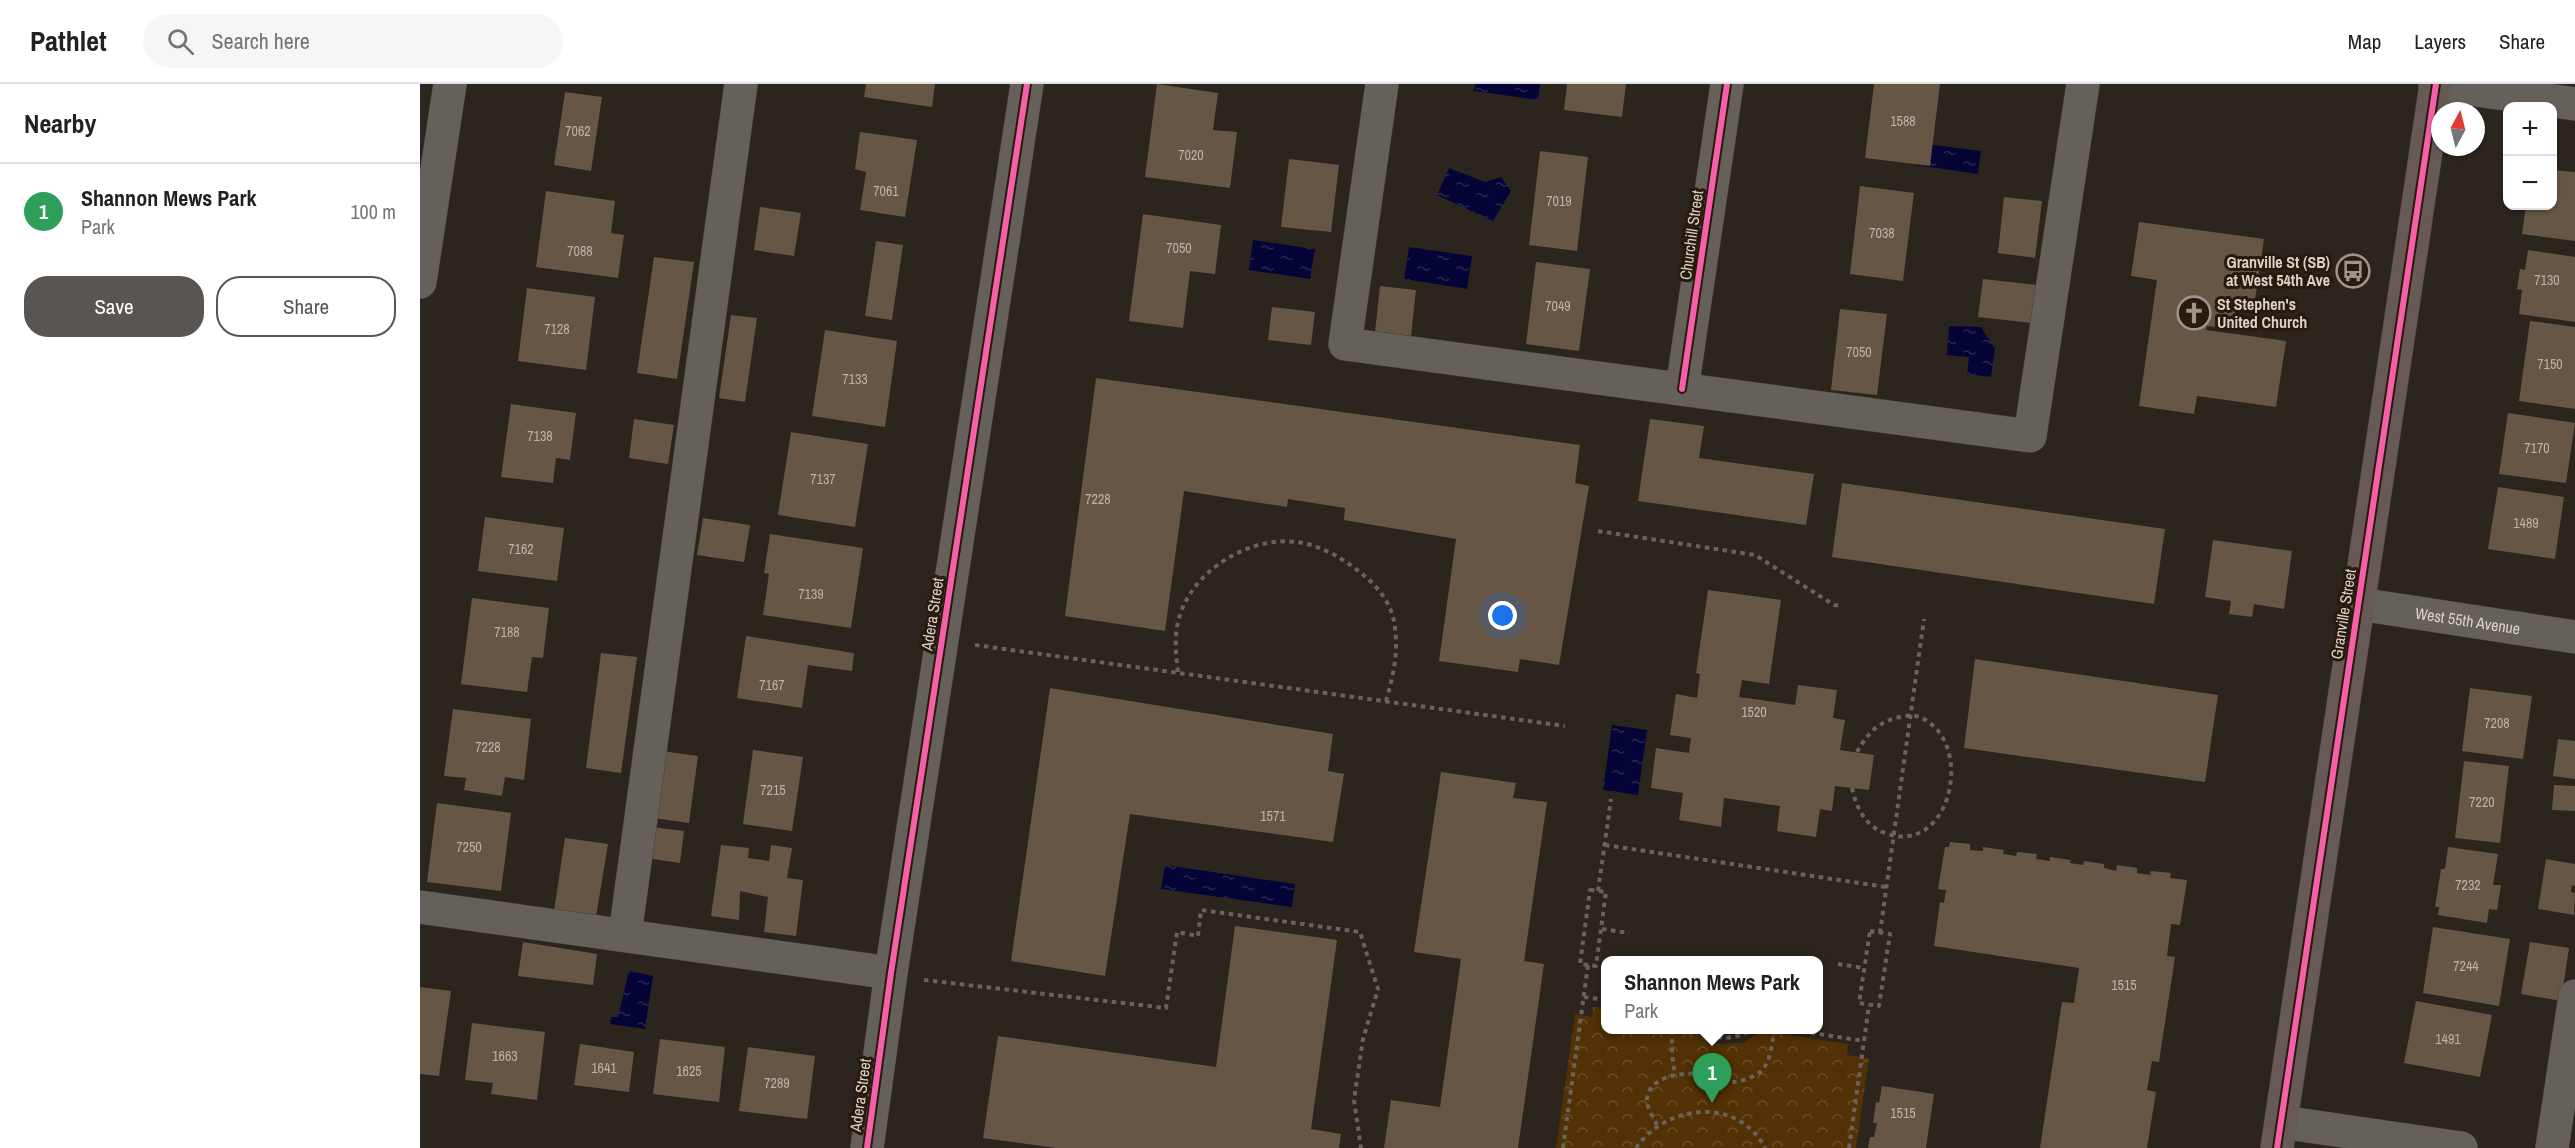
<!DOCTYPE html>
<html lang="en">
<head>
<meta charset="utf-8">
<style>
  :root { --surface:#fff; --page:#f6f6f6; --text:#202124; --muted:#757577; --line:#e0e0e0; --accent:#585553 }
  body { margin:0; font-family:"Archivo Narrow",sans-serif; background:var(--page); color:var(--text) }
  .controls { position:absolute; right:18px; top:18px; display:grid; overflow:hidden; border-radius:12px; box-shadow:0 2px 4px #0004 }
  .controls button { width:54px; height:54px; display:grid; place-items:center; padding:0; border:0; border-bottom:2px solid var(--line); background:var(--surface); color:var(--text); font:30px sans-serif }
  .compass { position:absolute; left:2011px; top:18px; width:54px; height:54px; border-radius:50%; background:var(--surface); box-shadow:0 2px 4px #0004; rotate:7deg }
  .you { position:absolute; left:1083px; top:532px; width:21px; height:21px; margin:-15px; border:4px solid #fff; border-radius:50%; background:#1a73e8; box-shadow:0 0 0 9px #1a73e833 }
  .badge { display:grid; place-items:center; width:39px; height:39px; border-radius:50%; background:var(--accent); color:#fff; font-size:20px; font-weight:700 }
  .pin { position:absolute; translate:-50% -50px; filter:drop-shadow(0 2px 3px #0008) }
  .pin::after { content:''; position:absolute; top:32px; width:21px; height:18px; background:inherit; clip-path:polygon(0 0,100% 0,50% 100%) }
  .popup { position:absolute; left:1181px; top:872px; width:222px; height:78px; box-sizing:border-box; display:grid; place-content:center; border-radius:12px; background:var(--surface); filter:drop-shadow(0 2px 4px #0005); font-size:20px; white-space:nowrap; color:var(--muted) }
  .popup b { font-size:22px; color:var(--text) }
  .popup::after { content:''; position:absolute; left:50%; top:100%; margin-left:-12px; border:12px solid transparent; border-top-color:var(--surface) }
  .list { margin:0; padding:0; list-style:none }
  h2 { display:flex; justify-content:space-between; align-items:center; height:78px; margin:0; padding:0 24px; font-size:26px }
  h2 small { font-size:20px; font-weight:400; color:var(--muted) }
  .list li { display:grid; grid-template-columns:39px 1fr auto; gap:18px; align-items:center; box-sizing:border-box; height:96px; padding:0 24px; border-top:2px solid var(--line) }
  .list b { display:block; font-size:22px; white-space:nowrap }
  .list p { margin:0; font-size:20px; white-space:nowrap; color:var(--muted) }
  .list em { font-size:20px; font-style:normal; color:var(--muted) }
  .actions { display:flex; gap:12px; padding:18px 24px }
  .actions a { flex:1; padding:14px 0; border:2px solid var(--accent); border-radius:24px; text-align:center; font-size:21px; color:var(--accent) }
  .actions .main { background:var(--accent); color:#fff }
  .icon { flex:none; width:33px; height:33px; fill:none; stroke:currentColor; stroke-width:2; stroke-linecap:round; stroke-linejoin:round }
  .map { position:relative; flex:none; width:2155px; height:1064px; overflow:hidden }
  header { display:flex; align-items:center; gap:36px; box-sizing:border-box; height:84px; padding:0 30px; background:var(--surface); border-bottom:2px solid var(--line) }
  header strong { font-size:28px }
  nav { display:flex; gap:33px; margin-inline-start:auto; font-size:21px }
  .search { width:420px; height:54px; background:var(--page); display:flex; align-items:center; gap:15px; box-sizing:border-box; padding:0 21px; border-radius:33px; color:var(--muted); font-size:22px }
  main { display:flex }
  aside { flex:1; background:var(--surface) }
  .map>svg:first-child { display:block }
</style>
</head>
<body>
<header>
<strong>Pathlet</strong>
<div class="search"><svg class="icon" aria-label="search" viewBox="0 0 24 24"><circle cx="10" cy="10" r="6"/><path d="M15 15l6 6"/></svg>Search here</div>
<nav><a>Map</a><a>Layers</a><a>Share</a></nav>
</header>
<main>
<aside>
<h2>Nearby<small></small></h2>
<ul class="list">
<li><span class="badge" style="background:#2e9e5b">1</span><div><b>Shannon Mews Park</b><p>Park</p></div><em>100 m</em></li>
</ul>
<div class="actions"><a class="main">Save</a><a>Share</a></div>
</aside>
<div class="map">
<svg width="2155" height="1064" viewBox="0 0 2155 1064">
  <defs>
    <pattern id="park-crowns" width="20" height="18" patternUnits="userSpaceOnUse" patternTransform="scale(1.5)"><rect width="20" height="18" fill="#523104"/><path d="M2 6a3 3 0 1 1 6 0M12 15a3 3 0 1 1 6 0" fill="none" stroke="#6a4e27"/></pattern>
    <pattern id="water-ripples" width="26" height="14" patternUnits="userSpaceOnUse" patternTransform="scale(1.5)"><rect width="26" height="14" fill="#040436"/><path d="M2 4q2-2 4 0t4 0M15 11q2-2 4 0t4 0" fill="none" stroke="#282852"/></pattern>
  </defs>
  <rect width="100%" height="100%" fill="#2c251d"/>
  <!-- park -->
  <path fill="url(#park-crowns)" d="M1173,923L1185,925L1186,946H1270L1289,957L1300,960L1323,959L1342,947L1428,960L1427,971L1449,974L1436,1064H1136L1155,930L1172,933Z"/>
  <!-- water -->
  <path fill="url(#water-ripples)" d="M1055,0H1120L1118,16L1054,7Z
    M1498,59L1561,67L1558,90L1495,81Z
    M1029,84L1065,98L1081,93L1091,107L1073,137L1017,111Z
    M833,156L895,165L890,195L829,186Z
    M989,163L1052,172L1047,205L984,195Z
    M1529,242L1561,243L1575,265L1571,293L1547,290L1549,273L1527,271Z
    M1192,641L1227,646L1218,711L1183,706Z
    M745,781L875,800L872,823L741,805Z
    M209,887L233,892L225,945L190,940L191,933H198Z"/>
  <!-- building -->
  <path fill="#655646" d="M446,0H515L512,23L444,13Z
    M737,0L798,9L793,46L817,48L810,104L725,93Z
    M1147,0H1206L1202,33L1144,26Z
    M1454,0H1520L1510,82L1445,74Z
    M145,8L182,13L171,87L134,81Z
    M440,48L497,56L485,133L440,126L446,88L435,85Z
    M1120,67L1168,73L1157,167L1109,161Z
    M869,75L919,81L911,148L861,143Z
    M2132,86L2155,88V157L2102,150L2106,122H2132Z
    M1440,102L1494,109L1483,197L1430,190Z
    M126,107L195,117L191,149L204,151L198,194L116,183Z
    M1584,113L1622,117L1615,174L1578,169Z
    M340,123L381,129L374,172L334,166Z
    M723,130L801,141L795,190L770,187L763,244L709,237Z
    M1719,138L1844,155L1835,216L1794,243L1787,242L1786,246L1866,257L1856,323L1777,312L1774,330L1719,322L1737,196L1711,192Z
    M456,157L483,161L472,236L445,232Z
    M2108,166L2155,173V238L2099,230L2102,206L2097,205L2100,185L2105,186Z
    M234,173L274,178L257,295L217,289Z
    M1116,178L1170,185L1159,267L1106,260Z
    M1563,195L1617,201L1612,239L1558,233Z
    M960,202L996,206L991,252L955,248Z
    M107,204L175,213L166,286L98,277Z
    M852,223L895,228L891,261L848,256Z
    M1420,225L1467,230L1457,311L1411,306Z
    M311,231L337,234L325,318L299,314Z
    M2110,237L2155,243V325L2099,317Z
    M405,246L477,257L465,343L392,332Z
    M676,294L1160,361L1155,399L1169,402L1139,581L1100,575L1098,588L1019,577L1036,455L924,436L925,424L868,415L867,423L764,407L745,547L645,532Z
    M91,320L156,329L150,376L136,374L133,399L81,393Z
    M2088,329L2155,339L2146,399L2079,390Z
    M214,335L254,341L248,380L209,374Z
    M1230,335L1284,342L1279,374L1394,390L1386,441L1218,417Z
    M371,348L448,360L435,443L358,431Z
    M1422,399L1745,445L1734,520L1412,473Z
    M2078,403L2144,413L2135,475L2068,465Z
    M65,433L144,444L137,497L58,487Z
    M283,434L330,441L324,478L277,471Z
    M350,450L443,464L431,544L343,531L349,490L344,489Z
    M1793,456L1872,467L1864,525L1834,520L1832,533L1809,530L1811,517L1785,513Z
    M1288,506L1361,516L1349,600L1322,596L1319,613L1375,621L1378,601L1417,606L1413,634L1425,636L1420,666L1454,671L1449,706L1415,702L1412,727L1400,725L1396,753L1357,747L1360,722L1304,714L1301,743L1259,736L1263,709L1231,704L1236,664L1269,669L1271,654L1250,651L1256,610L1277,614L1280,590L1276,589Z
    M52,514L129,524L123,574L112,573L107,608L41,600Z
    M326,552L434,569L432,587L388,581L382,624L317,614Z
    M181,569L217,573L201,689L166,684Z
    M1555,575L1798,611L1785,698L1544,664Z
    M630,604L913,650L908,687L924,690L913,758L710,730L685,892L591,877Z
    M2050,604L2112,612L2103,675L2042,667Z
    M33,625L111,635L104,696L85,693L82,712L44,706L46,694L24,692Z
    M2138,655L2155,657V695L2133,692Z
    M333,666L383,673L372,747L323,740Z
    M242,667L278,672L269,739L234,734Z
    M2044,677L2089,682L2080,759L2035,754Z
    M1021,688L1096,699L1093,714L1127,718L1104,877L1124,880L1098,1064H964L971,1016L1020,1023L1041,875L994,868Z
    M2134,701L2155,702V727L2132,726Z
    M17,719L91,729L81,807L7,798Z
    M223,742L264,747L260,779L219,773Z
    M145,754L188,760L176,833L134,827Z
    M1530,758L1550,760V766L1563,767V763L1584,766L1583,770L1596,772L1597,768L1617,770L1616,775L1630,777V773L1651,776L1650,779L1663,781L1664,777L1684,780V784L1696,787L1697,781L1717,784V789L1730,791L1731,787L1751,789L1750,794L1767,796L1760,841L1751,840L1747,872L1755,873L1739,978L1732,977L1727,1006L1736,1008L1727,1064H1620L1642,918L1654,919L1659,884L1514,862L1520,818L1524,819L1526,806L1518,805L1525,763H1529Z
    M301,761L329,764L328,774L349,777L351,761L372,764L367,794L383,796L376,852L344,848L348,813L320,807L319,836L291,832Z
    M2028,763L2078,770L2073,801H2081L2077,826L2069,825L2067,839L2018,831L2019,823H2015L2021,785H2025Z
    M2126,775L2155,780V802L2152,801L2151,808L2155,809L2154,831L2118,825Z
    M815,842L917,856L891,1045L921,1050L919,1064H636L563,1054L578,952L796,983Z
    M2013,843L2090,855L2079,922L2003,909Z
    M103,858L177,870L173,901L98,892Z
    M2110,858L2149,864L2141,917L2101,910Z
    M0,903L31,907L19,992L0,990Z
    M1996,917L2072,931L2060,993L1984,979Z
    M52,939L125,948L117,1016L71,1010L73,999L45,996Z
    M240,955L305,963L299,1018L233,1010Z
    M160,960L214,968L209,1008L154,1001Z
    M328,963L395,972L387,1035L319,1027Z
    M1462,1002L1514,1010L1506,1064H1448L1450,1053H1454L1457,1039H1453L1456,1018L1459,1019Z"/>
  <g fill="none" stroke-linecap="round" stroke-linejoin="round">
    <!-- minor casing -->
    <g stroke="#47413b" stroke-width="34">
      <g id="minor">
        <path d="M962,0L925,260L1610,352L1663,0"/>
        <path d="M2015,0L2155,20"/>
        <path d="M0,198L30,0"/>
        <path d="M1262,305L1307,0"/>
        <path id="s1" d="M1939,520L2155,553"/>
        <path d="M0,823L471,889"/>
        <path d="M205,851L321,0"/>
        <path d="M1861,1038L2041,1064"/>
        <path d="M447,1064L471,889L607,0"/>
        <path d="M2132,1064L2155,912"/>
      </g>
    </g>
    <!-- highway casing -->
    <g stroke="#47413b" stroke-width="34">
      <path id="highway" d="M1857,1064L2016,0"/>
    </g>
    <!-- path -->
    <path stroke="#68635e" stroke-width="4" stroke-dasharray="4.5 4.5" stroke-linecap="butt" d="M1178,447L1335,471L1414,521L1421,522
      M555,561L1145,642
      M758,588C756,571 754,555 758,538C769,489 827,452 876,458C901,461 922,474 941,489C956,501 970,517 974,537C979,566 974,589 966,617
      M1432,704C1436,723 1445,742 1465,749C1527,772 1553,672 1510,639C1502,633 1494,630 1485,632C1460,636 1449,647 1437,668
      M1185,761L1466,803
      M1170,806L1186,808L1176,882L1160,880Z
      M1178,807L1191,715
      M1182,845L1209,849
      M1450,847L1470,850L1459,922L1439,919Z
      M1460,849L1504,535
      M1418,880L1444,884
      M504,896L746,924L757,848L778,852L781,826L940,848L958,905L943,955L934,1016L941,1064
      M1164,913L1186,916
      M1252,946V970L1255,992
      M1281,946C1295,957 1317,955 1332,946
      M1373,946L1444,957
      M1237,1041C1233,1033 1227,1025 1227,1015C1229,992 1263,988 1281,990C1291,992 1303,998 1313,998C1320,998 1333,993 1339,989C1351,979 1352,960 1354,946
      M1143,1064L1168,881
      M1216,1064C1246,1020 1318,1012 1345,1064
      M1429,1064L1449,921"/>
    <!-- minor -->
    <use href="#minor" stroke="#66605a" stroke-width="33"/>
    <!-- highway -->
    <use href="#highway" stroke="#675955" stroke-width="33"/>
    <!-- cycleway casing -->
    <g stroke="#281b0e" stroke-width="10">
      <path id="cycleway" d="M1262,305L1307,0
        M447,1064L471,889L607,0
        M1857,1064L2016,0"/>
    </g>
    <!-- cycleway -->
    <use href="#cycleway" stroke="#f560ab" stroke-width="6"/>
  </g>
  <!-- icons -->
  <defs>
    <g id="bus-ring" transform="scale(1.725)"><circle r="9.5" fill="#281b0e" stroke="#9d958c" stroke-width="1.5"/><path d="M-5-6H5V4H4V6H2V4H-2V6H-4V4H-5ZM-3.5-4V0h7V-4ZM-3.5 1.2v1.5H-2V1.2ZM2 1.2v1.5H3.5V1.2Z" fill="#9d958c"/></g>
    <g id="church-ring" transform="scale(1.725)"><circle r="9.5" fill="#281b0e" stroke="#9d958c" stroke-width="1.5"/><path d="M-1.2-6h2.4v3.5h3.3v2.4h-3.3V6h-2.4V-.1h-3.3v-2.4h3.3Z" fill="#9d958c"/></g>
  </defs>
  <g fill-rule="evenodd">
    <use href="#bus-ring" x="1933" y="187"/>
    <use href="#church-ring" x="1774" y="229"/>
  </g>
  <g text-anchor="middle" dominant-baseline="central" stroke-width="6" stroke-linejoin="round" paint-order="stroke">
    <!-- number labels -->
    <g font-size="14" fill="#bdb2a8">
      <text x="1483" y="37">1588</text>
      <text x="158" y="47">7062</text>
      <text x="771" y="71">7020</text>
      <text x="466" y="107">7061</text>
      <text x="1139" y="117">7019</text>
      <text x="1462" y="149">7038</text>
      <text x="759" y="164">7050</text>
      <text x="160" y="167">7088</text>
      <text x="2127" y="196">7130</text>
      <text x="1138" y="222">7049</text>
      <text x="137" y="245">7128</text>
      <text x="1439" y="268">7050</text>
      <text x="2130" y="280">7150</text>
      <text x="435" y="295">7133</text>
      <text x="120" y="352">7138</text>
      <text x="2117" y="364">7170</text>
      <text x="403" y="395">7137</text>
      <text x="678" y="415">7228</text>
      <text x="2106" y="439">1489</text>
      <text x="101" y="465">7162</text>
      <text x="391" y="510">7139</text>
      <text x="87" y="548">7188</text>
      <text x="352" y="601">7167</text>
      <text x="1334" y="628">1520</text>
      <text x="2077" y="639">7208</text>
      <text x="68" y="663">7228</text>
      <text x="353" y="706">7215</text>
      <text x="2062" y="718">7220</text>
      <text x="853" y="732">1571</text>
      <text x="49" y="763">7250</text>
      <text x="2048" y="801">7232</text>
      <text x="2046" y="882">7244</text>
      <text x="1704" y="901">1515</text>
      <text x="2028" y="955">1491</text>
      <text x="85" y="972">1663</text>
      <text x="184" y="984">1641</text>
      <text x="269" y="987">1625</text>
      <text x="357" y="999">7289</text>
      <text x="1483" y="1029">1515</text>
    </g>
    <!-- street labels -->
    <g font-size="16" fill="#dad1c8" stroke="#281b0e">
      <text transform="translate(1271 151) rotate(-82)">Churchill Street</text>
      <text transform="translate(512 530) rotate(-81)">Adera Street</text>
      <text transform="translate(1923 530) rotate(-81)">Granville Street</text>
      <text stroke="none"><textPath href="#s1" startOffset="110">West 55th Avenue</textPath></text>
      <text transform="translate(440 1011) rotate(-82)">Adera Street</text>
    </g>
    <!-- poi labels -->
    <g font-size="16" font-weight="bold" fill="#dad1c8" stroke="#281b0e" text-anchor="end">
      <text x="1910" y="178">Granville St (SB)<tspan x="1910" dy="18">at West 54th Ave</tspan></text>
      <text x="1797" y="220" text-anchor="start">St Stephen's<tspan x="1797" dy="18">United Church</tspan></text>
    </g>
  </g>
</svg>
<div class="controls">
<button>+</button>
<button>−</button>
</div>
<svg class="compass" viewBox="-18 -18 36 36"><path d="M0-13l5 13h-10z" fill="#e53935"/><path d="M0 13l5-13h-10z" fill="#757577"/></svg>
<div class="you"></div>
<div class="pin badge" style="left:1292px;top:1019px;background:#2e9e5b">1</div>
<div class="popup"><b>Shannon Mews Park</b>Park</div>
</div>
</main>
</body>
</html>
